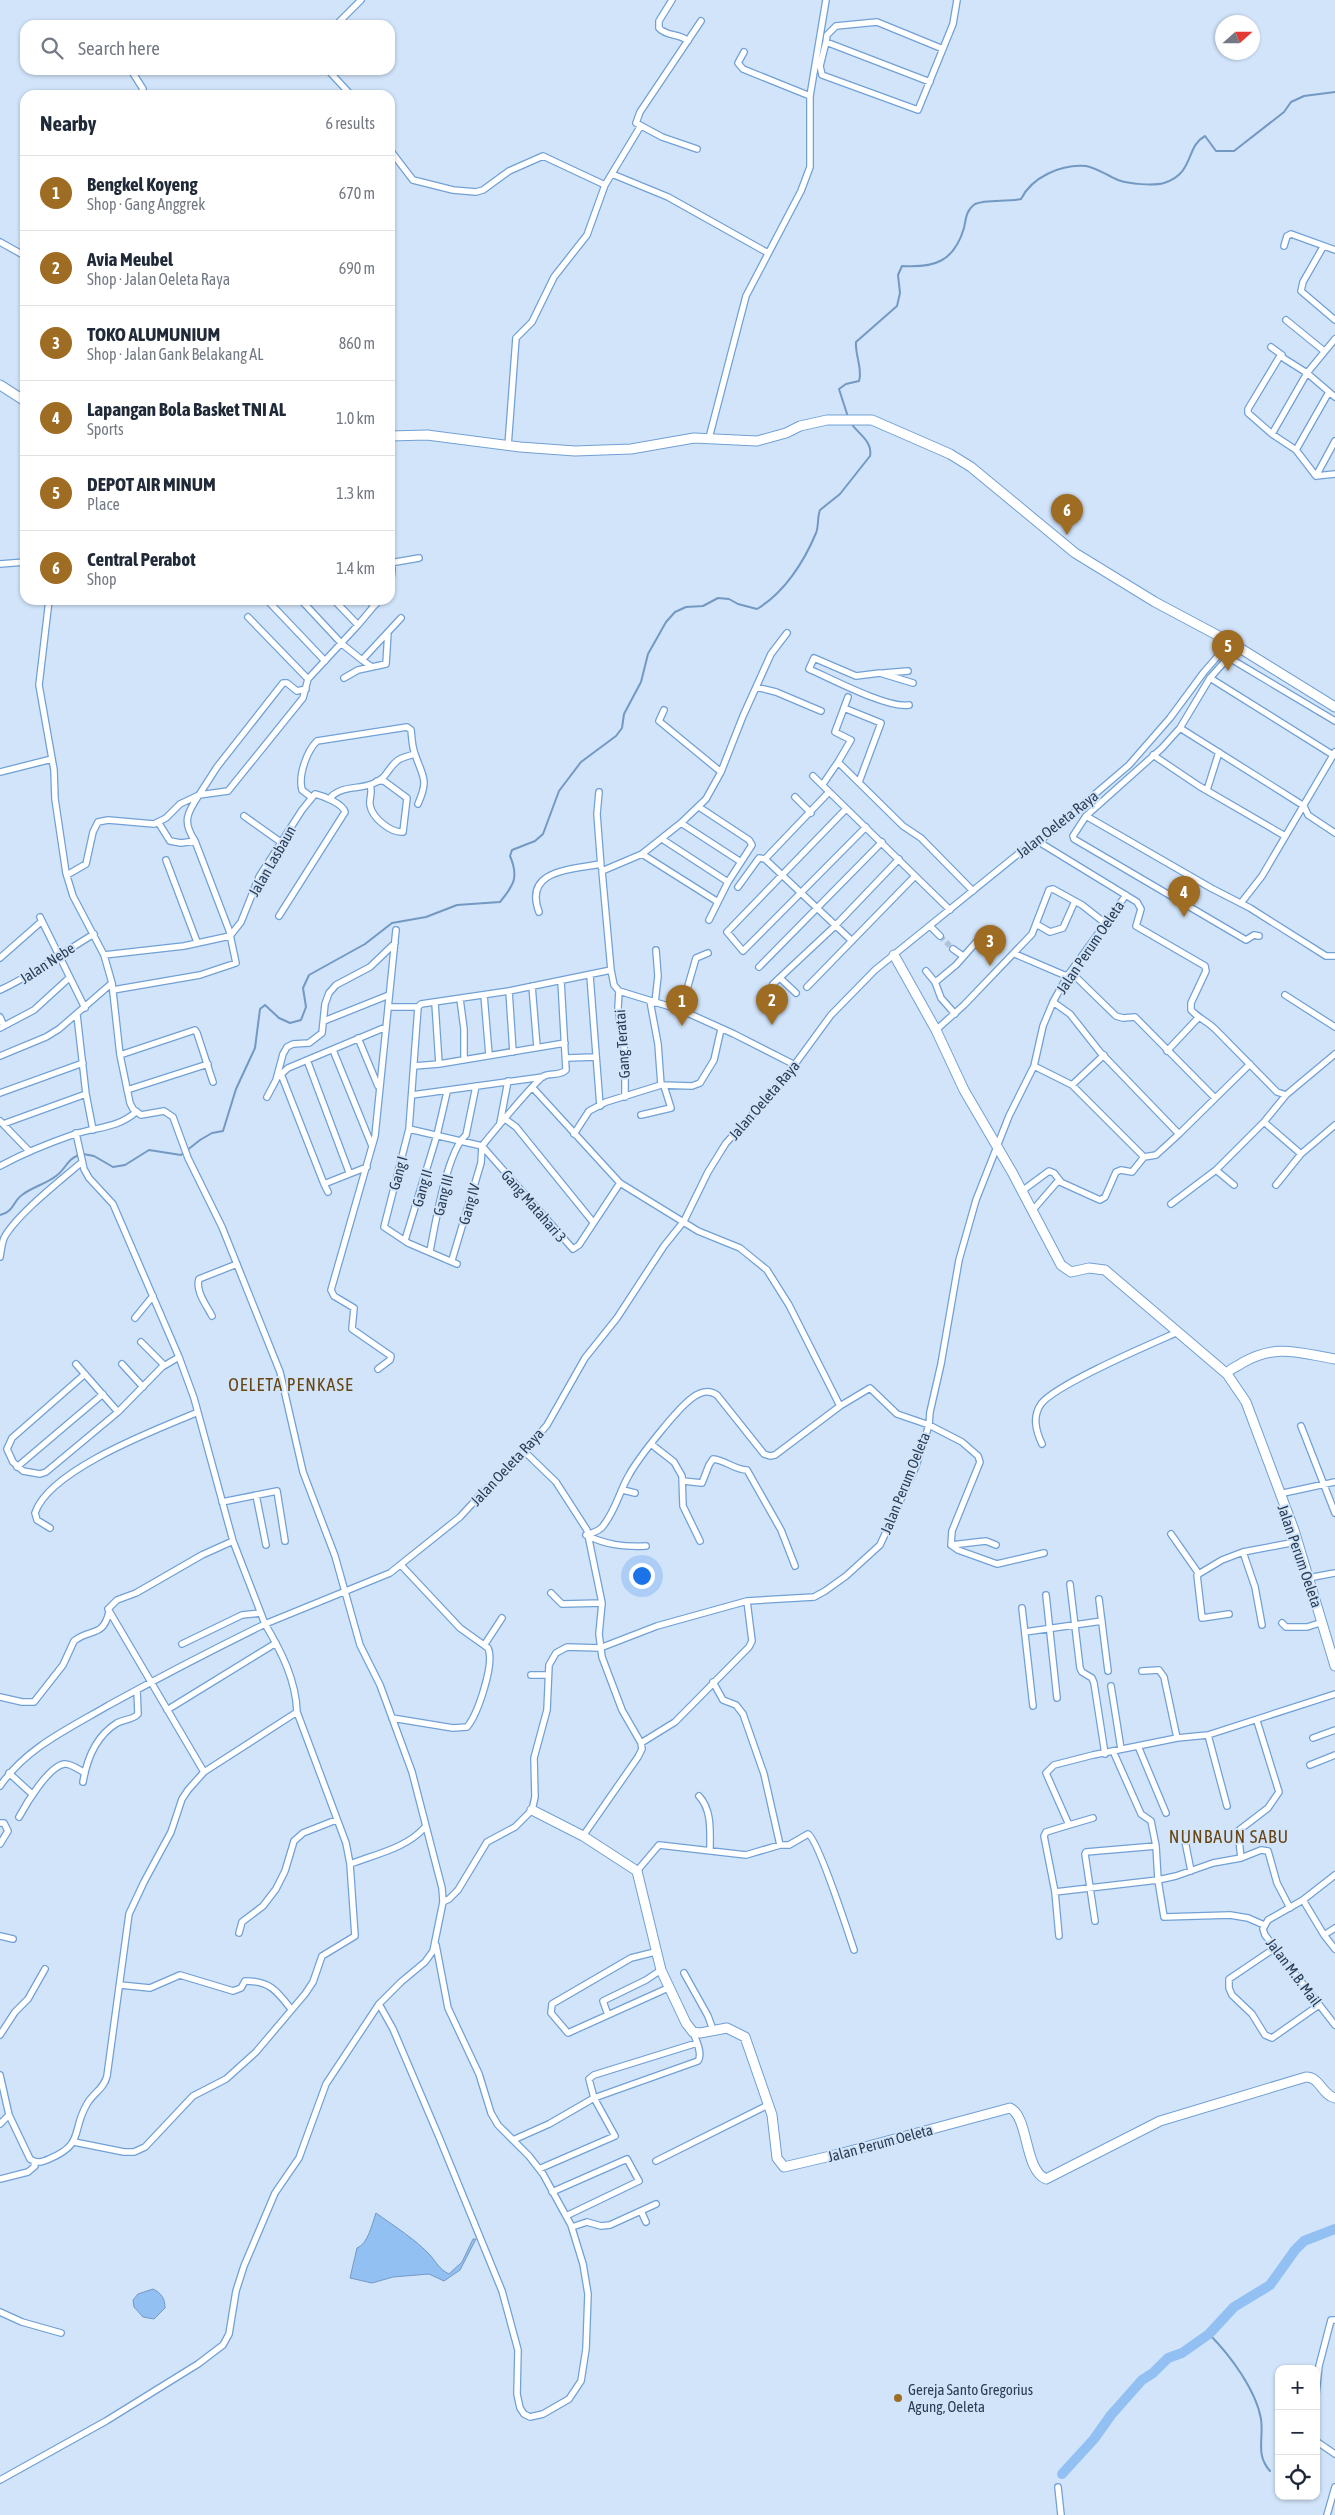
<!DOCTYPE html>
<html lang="en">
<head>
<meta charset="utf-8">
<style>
  :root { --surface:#fff; --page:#f6f6f7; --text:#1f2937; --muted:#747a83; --line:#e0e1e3; --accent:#9f6c23 }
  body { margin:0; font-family:"Asap Condensed",sans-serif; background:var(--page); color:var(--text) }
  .controls { position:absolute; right:15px; bottom:15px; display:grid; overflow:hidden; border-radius:10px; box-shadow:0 1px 4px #0004 }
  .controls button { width:45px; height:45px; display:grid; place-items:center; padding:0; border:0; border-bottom:1px solid var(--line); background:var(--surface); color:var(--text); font:25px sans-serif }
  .compass { position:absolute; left:1215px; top:15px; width:45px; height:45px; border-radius:50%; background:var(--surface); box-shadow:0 1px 4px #0004; rotate:69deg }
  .you { position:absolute; left:641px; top:1575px; width:18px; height:18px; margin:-12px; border:4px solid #fff; border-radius:50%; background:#1a73e8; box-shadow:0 0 0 8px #1a73e833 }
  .badge { display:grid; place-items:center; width:32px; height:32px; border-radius:50%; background:var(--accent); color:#fff; font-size:16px; font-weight:700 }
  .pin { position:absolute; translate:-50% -41px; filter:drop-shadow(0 1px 2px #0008) }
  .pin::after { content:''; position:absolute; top:26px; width:18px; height:15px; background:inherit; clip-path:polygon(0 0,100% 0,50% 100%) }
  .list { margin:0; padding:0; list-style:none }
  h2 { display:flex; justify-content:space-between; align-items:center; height:65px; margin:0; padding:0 20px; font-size:21px }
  h2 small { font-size:16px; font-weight:400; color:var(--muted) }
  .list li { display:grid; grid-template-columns:32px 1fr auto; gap:15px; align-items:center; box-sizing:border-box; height:75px; padding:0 20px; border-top:1px solid var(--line) }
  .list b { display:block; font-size:19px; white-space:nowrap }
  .list p { margin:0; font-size:16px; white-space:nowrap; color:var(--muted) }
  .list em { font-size:16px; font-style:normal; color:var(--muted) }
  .icon { flex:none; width:28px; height:28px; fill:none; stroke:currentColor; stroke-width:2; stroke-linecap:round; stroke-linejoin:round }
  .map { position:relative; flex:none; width:1335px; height:2515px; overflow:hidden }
  .search { position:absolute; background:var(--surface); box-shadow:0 1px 4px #0004; left:20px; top:20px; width:375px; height:55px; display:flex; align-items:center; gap:12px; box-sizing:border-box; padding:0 18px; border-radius:15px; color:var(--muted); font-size:19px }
  .panel { position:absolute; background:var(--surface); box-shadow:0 1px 4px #0004; left:20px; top:90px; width:375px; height:515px; border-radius:15px }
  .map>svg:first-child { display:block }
</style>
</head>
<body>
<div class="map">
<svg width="1335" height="2515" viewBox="0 0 1335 2515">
  <rect width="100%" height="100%" fill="#d1e4fa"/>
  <!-- water -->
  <path fill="#92c0f2" stroke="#7399c3" d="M376,2213C394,2226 415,2239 430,2255C437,2263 439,2269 449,2274L462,2262L473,2239H476L460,2270L444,2281L429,2274L393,2277L372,2283L350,2278L357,2248C368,2244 372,2224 376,2213Z
    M153,2289C161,2293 165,2298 165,2308L154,2319L143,2317L134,2307L133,2300L138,2294Z"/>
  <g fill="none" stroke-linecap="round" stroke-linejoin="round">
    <!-- stream -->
    <path stroke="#7399c3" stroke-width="2" d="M848,417L839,389L846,384L859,381C863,369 855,356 856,342L897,306L900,293L898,275L902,266C934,268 954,262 964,228C966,219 966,210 975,204C985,199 1008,202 1021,199C1032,177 1061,164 1086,166C1097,168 1108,176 1118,180C1129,184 1153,186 1164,183C1195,173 1185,147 1205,136L1216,151H1234L1284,112L1291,102L1304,96L1335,92
      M83,1154L94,1156L113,1167L125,1165L149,1150L181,1155L200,1140L212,1133L223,1131L236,1089L255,1048L260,1009L265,1005L279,1018L290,1023L301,1020L306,1007L303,988L309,975L365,944L392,923L426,917L457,905L500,902C514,885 519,877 510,856L512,850L535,841L543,834L559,791L581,762L616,736L622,728L624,714L641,682L648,654L666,622L675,612L686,607L703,606L718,598L729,599L738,604L757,609C784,593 804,562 816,533C819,526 817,518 820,510L840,494L870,456C873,441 858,434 851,423
      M0,1215C14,1212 13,1201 22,1195C32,1187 46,1184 56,1176C66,1169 67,1159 79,1155
      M1209,2334C1230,2355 1256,2390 1261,2419C1264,2439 1255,2454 1270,2471"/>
    <!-- river -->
    <path stroke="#92c0f2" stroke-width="10" d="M1062,2474L1094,2439L1111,2415L1142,2380L1153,2373L1168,2358L1182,2353L1209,2334L1234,2307L1270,2285L1295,2250L1304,2241L1335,2229"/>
    <!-- street-tunnel -->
    <path stroke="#b0c3d9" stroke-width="5.5" stroke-dasharray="5.5 3" stroke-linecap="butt" d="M940,936L953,949"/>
    <!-- street casing -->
    <g stroke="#71a0d4" stroke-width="8">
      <path id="street" d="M672,0L659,21V28C667,37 679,33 688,41
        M336,25L361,0
        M826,42L820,66L822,75L918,110L953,24L957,0
        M744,52L738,63L743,69L810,96
        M131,70L143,89L140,95
        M328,70L351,95
        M930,82L826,42L827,35L836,26L877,22L943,49
        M697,149L662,137L636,123L640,112L701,21
        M390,150L413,180L453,190L476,192L483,190L509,171L543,156L605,185
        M612,174L668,197L768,253
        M0,242L25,256
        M1284,246L1287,236L1291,234L1335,250
        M1323,247L1303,282L1301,291L1335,320
        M1286,320L1324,351
        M1335,339L1307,373L1272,434L1248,413V409L1280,356L1307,373L1335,397
        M1271,347L1282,355
        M1272,434L1296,450L1329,392
        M709,438L746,296L801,191L810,167V96L826,0
        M508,446L516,338L532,322L554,277L587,235L605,185L640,127
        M1296,450L1316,476L1335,474
        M1316,476L1335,441
        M390,563L419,558
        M0,564L25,562
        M390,589L392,569
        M301,600L342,644L362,660L401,618
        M269,602L325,661
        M374,606L380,600
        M248,617L308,679
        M358,625L374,606L369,600
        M787,633L771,654L743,716L721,772L706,799L681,823L642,854L602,871L611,970L614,985L619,991L681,1010L734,1034L795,1065
        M362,660L372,667L386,664L388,632
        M884,673L908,671
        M344,678L358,670L372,667
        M1210,678L1333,755
        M756,687L776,692L821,711
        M909,705C888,709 830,678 809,669L814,658L856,676L880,673L913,683
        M844,708L881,723L859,782
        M664,710L659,721L721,772
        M1180,728L1304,806L1308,815L1335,833
        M1153,755L1199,786L1285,836
        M838,762L851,740L835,732L848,697
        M0,772L52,759
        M813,776L950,910
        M823,784L838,762L903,826L921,838L973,891
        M370,785C373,792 369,798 370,805C372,818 391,833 403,832L407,798L384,781H377
        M1207,790L1219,752
        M599,792L597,814L601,867
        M311,797L302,790C298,775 307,751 317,741L407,727L411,730C412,738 412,747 415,754C423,778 429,779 418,804
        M795,797L811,813
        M329,799C341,785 356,790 372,784C388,778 386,770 397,761C401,757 409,756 415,754
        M699,807L749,840L752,845L728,882L709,920
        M846,809L727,932L743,951L866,827
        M244,816L282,843
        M1086,816L1211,888L1250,908L1326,956H1335
        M158,822L170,841L181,843L195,841
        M681,823L741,862
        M662,839L728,882
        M1039,842L1137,902L1141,909L1136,926L1205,966L1206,971L1191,1003V1010C1198,1018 1207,1021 1215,1029L1277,1092L1286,1095
        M642,854L718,902
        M765,859L852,941
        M166,860L197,942
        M67,875L86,864L93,832L98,822L108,820L154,824L166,818L180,804L199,795L217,767L283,683H287L297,691L306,689
        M738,887L759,858L765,859L829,792
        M1241,903L1262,876L1335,752
        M539,912C523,869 572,870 600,864
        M40,917L85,1008
        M1036,924L1050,932L1063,928L1075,901
        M930,926L940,936
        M1259,936L1254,935L1246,940L1074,839L1073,836L1086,816L1162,748L1180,728L1210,678L1227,659H1231L1335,721
        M953,949L963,956
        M1015,954L1064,975L1077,978L1116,1016L1123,1018L1135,1017L1215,1098
        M104,955L184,946L230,936L241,922L259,877L302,810L315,794C324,796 343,804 345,812L279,916
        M0,958L42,921
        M759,967L882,842
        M926,971L935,982L938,980L956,965L979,939
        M590,976L600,1106
        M780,978L796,993
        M935,982L941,998L955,1014
        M773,984L835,926L899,859
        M532,986L537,1047
        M807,987L915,876
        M0,990C33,975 62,953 94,934
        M113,990L200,975L236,963L229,930L195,841C182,822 187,813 199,795L228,791L303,698L308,679L358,625L334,600
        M509,991L513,1052
        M619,991L618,1008L625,1054V1097
        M484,995L489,1055
        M1285,995L1335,1027
        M460,999L464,1029V1060
        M650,1001L658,1044L661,1085
        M1053,1002L1070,1014L1100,1052L1179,1134L1250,1064
        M435,1003L439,1064
        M655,1003L658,976L656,950
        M388,1007H418
        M681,1010L696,958L708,953
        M77,1015L86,1094L93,1130
        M0,1017L4,1026
        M324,1021L389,995
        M0,1028L34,1010L69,978
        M936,1030L964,1005L1032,934L1049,890L1053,889L1082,905L1105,923
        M358,1038L378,1086
        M333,1050L372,1146
        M1167,1051L1198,1018
        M120,1055L195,1030L197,1033L213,1082
        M0,1056L46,1037L59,1029L112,983
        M566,1058L596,1057
        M307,1060L349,1172
        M414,1066L439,1064L565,1043
        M1034,1066L1072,1085L1144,1157L1156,1155L1179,1134
        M281,1074L324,1184
        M278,1077L288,1068L386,1027
        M1072,1085L1104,1055
        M533,1088L620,1183L698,1231L740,1248L767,1270L789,1305L840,1406
        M127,1090L208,1064
        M0,1093L83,1063
        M412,1095L543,1077
        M267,1097L276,1080L283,1054L287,1047L293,1044L309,1043L322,1033L325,1004L329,993L336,985L370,967L395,943
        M641,1115L671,1108L664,1086
        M505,1119L516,1127L593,1222
        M0,1121L29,1151
        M1264,1122L1301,1154L1335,1125
        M500,1123L508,1081
        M3,1124L86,1094
        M409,1129L482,1146L573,1249L579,1245L620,1183
        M574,1134L589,1111L606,1102L661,1085L692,1086L700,1083L714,1060L721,1029
        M482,1146C489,1137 537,1079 544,1076C551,1073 560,1076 566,1070L561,981
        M0,1166C24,1153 49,1143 75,1134C97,1127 118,1128 136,1112
        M1216,1170L1264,1122L1286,1095L1335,1054
        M1276,1185L1301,1154
        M1022,1191L1049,1171L1054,1173L1061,1182
        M328,1192L324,1184L367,1167
        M1171,1204L1216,1170L1234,1185
        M1032,1211L1058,1181L1100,1200L1105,1197L1116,1172L1121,1170L1132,1172L1144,1157
        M405,1240L437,1135L447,1092
        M430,1251C435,1225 447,1151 466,1135L476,1086
        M0,1257C1,1251 2,1243 4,1238C16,1215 62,1179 82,1162
        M452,1260L481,1163L482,1146
        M457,1264L408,1243L384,1227L409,1129L418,1007L421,1004L509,991L611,970
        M212,1316C207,1306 195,1291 199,1279L237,1264
        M135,1318L153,1296
        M141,1342L164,1365
        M76,1364L118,1412
        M122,1364L143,1387
        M378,1369L390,1360L391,1356L352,1329L354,1308L334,1296L331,1290L375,1136L396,930
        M85,1374L12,1438L7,1449L13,1462L23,1471L40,1474L46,1472L118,1412L162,1367L179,1357
        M1301,1426L1335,1513
        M651,1444L674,1462L682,1476L683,1506L700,1541
        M1042,1444C1036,1431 1032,1417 1041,1404C1056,1384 1151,1344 1178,1332
        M525,1452L556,1482L587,1530L602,1603L599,1634L602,1657L622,1710L641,1743L642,1749L638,1757L583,1836
        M17,1467L103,1394
        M683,1481L702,1483L709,1465L713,1459C725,1460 735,1470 747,1470L781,1530L795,1566
        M623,1490L635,1493
        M1279,1494L1335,1482
        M256,1495L266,1545
        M222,1502L277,1491L285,1541
        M50,1528L37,1520L35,1513C49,1470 155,1430 196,1413
        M1171,1534L1199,1574
        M586,1535C592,1533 600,1531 603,1526C616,1510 619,1492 629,1475C639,1457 677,1409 692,1398C700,1392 708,1389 717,1395L764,1454L770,1456L775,1455L840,1406L870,1388L897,1414L929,1425L962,1442L978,1456L980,1462L952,1531L951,1545
        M586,1535C606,1545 624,1547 646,1546
        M996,1545L986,1541L951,1545L958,1550L997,1564L1044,1553
        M1308,1578L1335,1573
        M1070,1584L1080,1668L1082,1672L1092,1678L1094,1683L1105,1754
        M551,1593L562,1604L602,1603
        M1046,1595L1057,1698
        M1099,1599L1108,1671
        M1022,1608L1033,1706
        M1229,1614L1202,1618L1197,1575L1222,1560L1243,1552
        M1282,1623L1286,1627H1307L1323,1622
        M1262,1625L1255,1587L1243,1552L1296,1542
        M1025,1632L1102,1621
        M182,1644L242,1615L260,1613
        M485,1644L502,1618
        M1142,1671L1159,1670L1164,1677L1177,1738
        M531,1675H548
        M713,1682L723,1700L736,1705L743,1714L764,1774L780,1845
        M1111,1686L1121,1749
        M0,1697L22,1702H34L63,1665L74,1641C90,1628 103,1638 109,1612
        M167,1710L276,1643
        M392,1718L453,1728L467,1727C478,1714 495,1663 488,1648L460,1628L401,1565
        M1257,1721L1279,1792L1268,1808L1238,1831L1241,1858L1261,1850L1268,1851L1277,1883L1290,1908
        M1208,1735L1227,1806
        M1313,1738L1335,1730
        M641,1743L675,1722L749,1647L752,1641L747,1601
        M1138,1746L1166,1813
        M1113,1751L1141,1814L1151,1821L1156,1846L1158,1880L1176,1876L1213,1863L1241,1858
        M1310,1765L1335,1755
        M204,1772L108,1609L117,1600L136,1593L202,1555L233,1541
        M9,1773L32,1794
        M83,1782C87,1758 96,1736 117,1723C124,1719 133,1720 138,1714L137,1690
        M0,1786C27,1747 70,1728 109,1705C160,1677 212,1650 265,1624L233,1541L194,1398L179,1357L113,1204L89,1178L84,1169L76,1133
        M699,1796C712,1810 710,1831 710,1849
        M19,1817C26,1804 48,1767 64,1764C71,1763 79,1770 85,1773
        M0,1823H4L8,1831L0,1844
        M1069,1825L1093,1818
        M1184,1836L1191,1871
        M350,1864C376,1854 407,1848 425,1827
        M637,1871L659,1845L746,1855L780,1845H789L808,1834C818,1839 848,1932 854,1950
        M1055,1892L1059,1936
        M1303,1900L1335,1875
        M443,1902L449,1899L458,1890L487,1842L515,1827L532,1810L535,1797L534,1758L547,1710L549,1665L556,1653L567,1647L600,1648L657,1626L747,1601L814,1597L825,1591L846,1576L880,1545L916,1466L929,1425L930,1412L941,1364L959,1260L976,1200L1009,1116L1034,1066L1043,1026L1053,1002L1068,975L1126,895
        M1095,1921L1085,1854L1086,1852L1156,1846
        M1264,1925L1248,1918L1230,1915L1164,1917L1158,1880L1055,1892L1044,1836L1046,1832L1069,1825L1046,1773L1054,1765L1093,1755L1177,1738L1208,1735L1335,1694
        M1335,1928L1324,1935L1303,1900L1268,1920L1263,1929L1265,1935L1335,2025
        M239,1933L242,1922L263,1906L276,1889L285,1871L294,1841L303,1833L336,1820
        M1324,1935L1335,1949
        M0,1936L13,1939
        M1275,1948L1229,1979V1988L1232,1995L1252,2014L1265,2035L1272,2038L1319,2005
        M655,1952L631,1958L552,2004L551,2013L568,2033L668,1988
        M684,1973L708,2016L713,2030
        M120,1985L150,1988L180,1975L233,1991L241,1988L245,1981C270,1981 277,1991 291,2009
        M379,2004L393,2029L439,2137L502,2291L518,2350L517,2394L520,2408L524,2414L530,2417L543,2414L569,2399L581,2381L586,2349L588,2294L583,2264L571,2225L543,2174L529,2156L498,2125L491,2113L479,2074L448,2008L436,1945
        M608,2015L603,2001L646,1980L661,1970
        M693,2032C696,2040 703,2054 698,2061L594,2098L589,2079L594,2075L697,2043
        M0,2035L15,2012L28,1999L45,1969
        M0,2075L9,2115L30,2159C37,2164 42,2162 49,2159C85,2144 71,2131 87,2104C93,2093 104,2089 107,2076L129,1914L144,1882L171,1832L182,1799L188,1790L204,1772L297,1712
        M0,2124L9,2115
        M513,2140L549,2124L594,2098L615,2136L539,2169
        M74,2142L124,2152H134L145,2147L193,2096L226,2079L256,2052L305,1994L313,1982L322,1956L355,1936L350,1864L346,1843L297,1712C296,1680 281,1651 265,1624L390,1573L460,1517L483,1492L514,1464L547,1425L585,1358L617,1318L664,1246L684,1221L708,1172L726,1143L779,1086L831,1015L875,970L1023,850L1039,842L1129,765L1170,718L1204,672L1230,642
        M656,2161L768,2105
        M0,2179L28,2172L35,2166L34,2162
        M552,2192L627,2159L639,2181L566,2216
        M641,2211L646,2222
        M572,2227L587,2222L601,2226L610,2225L656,2204
        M0,2312L22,2322L61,2333
        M1316,2394L1319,2366L1331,2320H1335
        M1316,2441L1335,2454
        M0,2480L106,2421L198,2364L223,2345L229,2334L236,2291L244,2266L275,2193L299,2158L326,2084L379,2004L401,1982L425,1962L433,1951L443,1902L442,1888L412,1772L380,1685L360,1645L335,1556L303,1472L280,1372L222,1227L188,1158L173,1117L164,1111L141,1115L133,1109L130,1103L120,1055L112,983L104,955L73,896L66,873L55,799L54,770L39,685L49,600
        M1058,2487L1061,2515
        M1327,2515L1335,2487"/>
    </g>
    <!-- secondary casing -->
    <g stroke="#71a0d4" stroke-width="11">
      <path id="secondary" d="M0,385L25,401
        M390,436L427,435L520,447L575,451L631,449L694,438L757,441L786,433L800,426L827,420H872L950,454L971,467L1075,553L1155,602L1230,642L1335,707
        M894,955L936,1030L964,1090L1012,1172L1061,1265L1071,1272L1089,1268L1105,1270L1227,1374L1246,1402L1294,1530L1335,1666
        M1227,1374C1230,1368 1237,1367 1242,1363C1277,1343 1299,1353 1335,1359
        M532,1810L583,1836L637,1871L661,1970L686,2023L693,2032L700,2033L727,2028L745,2037L772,2115L777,2158L784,2167L839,2154L1010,2108C1029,2117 1024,2170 1046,2179L1160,2121L1306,2077C1320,2077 1322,2095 1335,2098"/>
    </g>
    <!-- street -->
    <use href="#street" stroke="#fff" stroke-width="5.5"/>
    <!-- secondary -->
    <use href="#secondary" stroke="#fff" stroke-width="9"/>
  </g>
  <!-- markers -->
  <circle fill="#9f6c23" stroke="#d1e4fa" stroke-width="2" cx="898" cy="2398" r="5"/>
  <g text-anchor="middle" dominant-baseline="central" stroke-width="4" stroke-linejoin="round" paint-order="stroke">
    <!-- street labels -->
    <g font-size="15" fill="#2b3e54" stroke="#d1e4fa">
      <text transform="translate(1057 824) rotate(-38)">Jalan Oeleta Raya</text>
      <text transform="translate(272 861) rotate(-60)">Jalan Lasbaun</text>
      <text transform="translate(1090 947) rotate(-56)">Jalan Perum Oeleta</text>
      <text transform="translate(47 963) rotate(-33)">Jalan Nebe</text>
      <text transform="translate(622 1044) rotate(-94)">Gang Teratai</text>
      <text transform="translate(764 1100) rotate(-49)">Jalan Oeleta Raya</text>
      <text transform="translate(398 1173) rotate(-75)">Gang I</text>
      <text transform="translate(422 1188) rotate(-74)">Gang II</text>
      <text transform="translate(443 1195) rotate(-76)">Gang III</text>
      <text transform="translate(469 1204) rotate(-74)">Gang IV</text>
      <text transform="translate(534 1206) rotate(49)">Gang Matahari 3</text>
      <text transform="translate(507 1467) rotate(-47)">Jalan Oeleta Raya</text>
      <text transform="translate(905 1483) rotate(-68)">Jalan Perum Oeleta</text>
      <text transform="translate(1300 1556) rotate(71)">Jalan Perum Oeleta</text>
      <text transform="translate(1294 1972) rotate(53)">Jalan M.B. Mail</text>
      <text transform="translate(880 2143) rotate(-15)">Jalan Perum Oeleta</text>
    </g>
    <!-- poi labels -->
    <g font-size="15" fill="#2b3e54" stroke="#d1e4fa" text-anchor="start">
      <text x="908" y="2389">Gereja Santo Gregorius<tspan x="908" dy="17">Agung, Oeleta</tspan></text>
    </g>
    <!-- quarter labels -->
    <g font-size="18" letter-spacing="1" fill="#684512" stroke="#d1e4fa">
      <text x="291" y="1384">OELETA PENKASE</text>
      <text x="1229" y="1836">NUNBAUN SABU</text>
    </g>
  </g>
</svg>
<div class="controls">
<button>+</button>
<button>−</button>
<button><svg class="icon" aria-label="locate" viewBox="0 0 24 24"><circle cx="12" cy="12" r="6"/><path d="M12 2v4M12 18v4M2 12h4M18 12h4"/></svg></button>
</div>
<svg class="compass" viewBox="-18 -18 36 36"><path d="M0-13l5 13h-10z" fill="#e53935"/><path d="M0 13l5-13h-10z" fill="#747a83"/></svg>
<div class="you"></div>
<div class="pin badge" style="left:682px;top:1026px">1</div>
<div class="pin badge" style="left:772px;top:1025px">2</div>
<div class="pin badge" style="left:990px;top:966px">3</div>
<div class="pin badge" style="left:1184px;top:917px">4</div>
<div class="pin badge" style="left:1228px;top:671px">5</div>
<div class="pin badge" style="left:1067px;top:535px">6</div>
<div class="search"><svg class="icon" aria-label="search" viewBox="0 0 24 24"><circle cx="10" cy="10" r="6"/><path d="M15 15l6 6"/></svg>Search here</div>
<section class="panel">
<h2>Nearby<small>6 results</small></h2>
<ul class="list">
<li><span class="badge">1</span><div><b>Bengkel Koyeng</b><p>Shop · Gang Anggrek</p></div><em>670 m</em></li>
<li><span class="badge">2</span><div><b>Avia Meubel</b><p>Shop · Jalan Oeleta Raya</p></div><em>690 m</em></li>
<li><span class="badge">3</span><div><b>TOKO ALUMUNIUM</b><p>Shop · Jalan Gank Belakang AL</p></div><em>860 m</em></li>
<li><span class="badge">4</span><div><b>Lapangan Bola Basket TNI AL</b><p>Sports</p></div><em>1.0 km</em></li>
<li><span class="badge">5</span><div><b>DEPOT AIR MINUM</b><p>Place</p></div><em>1.3 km</em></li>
<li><span class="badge">6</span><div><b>Central Perabot</b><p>Shop</p></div><em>1.4 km</em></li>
</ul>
</section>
</div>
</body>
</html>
